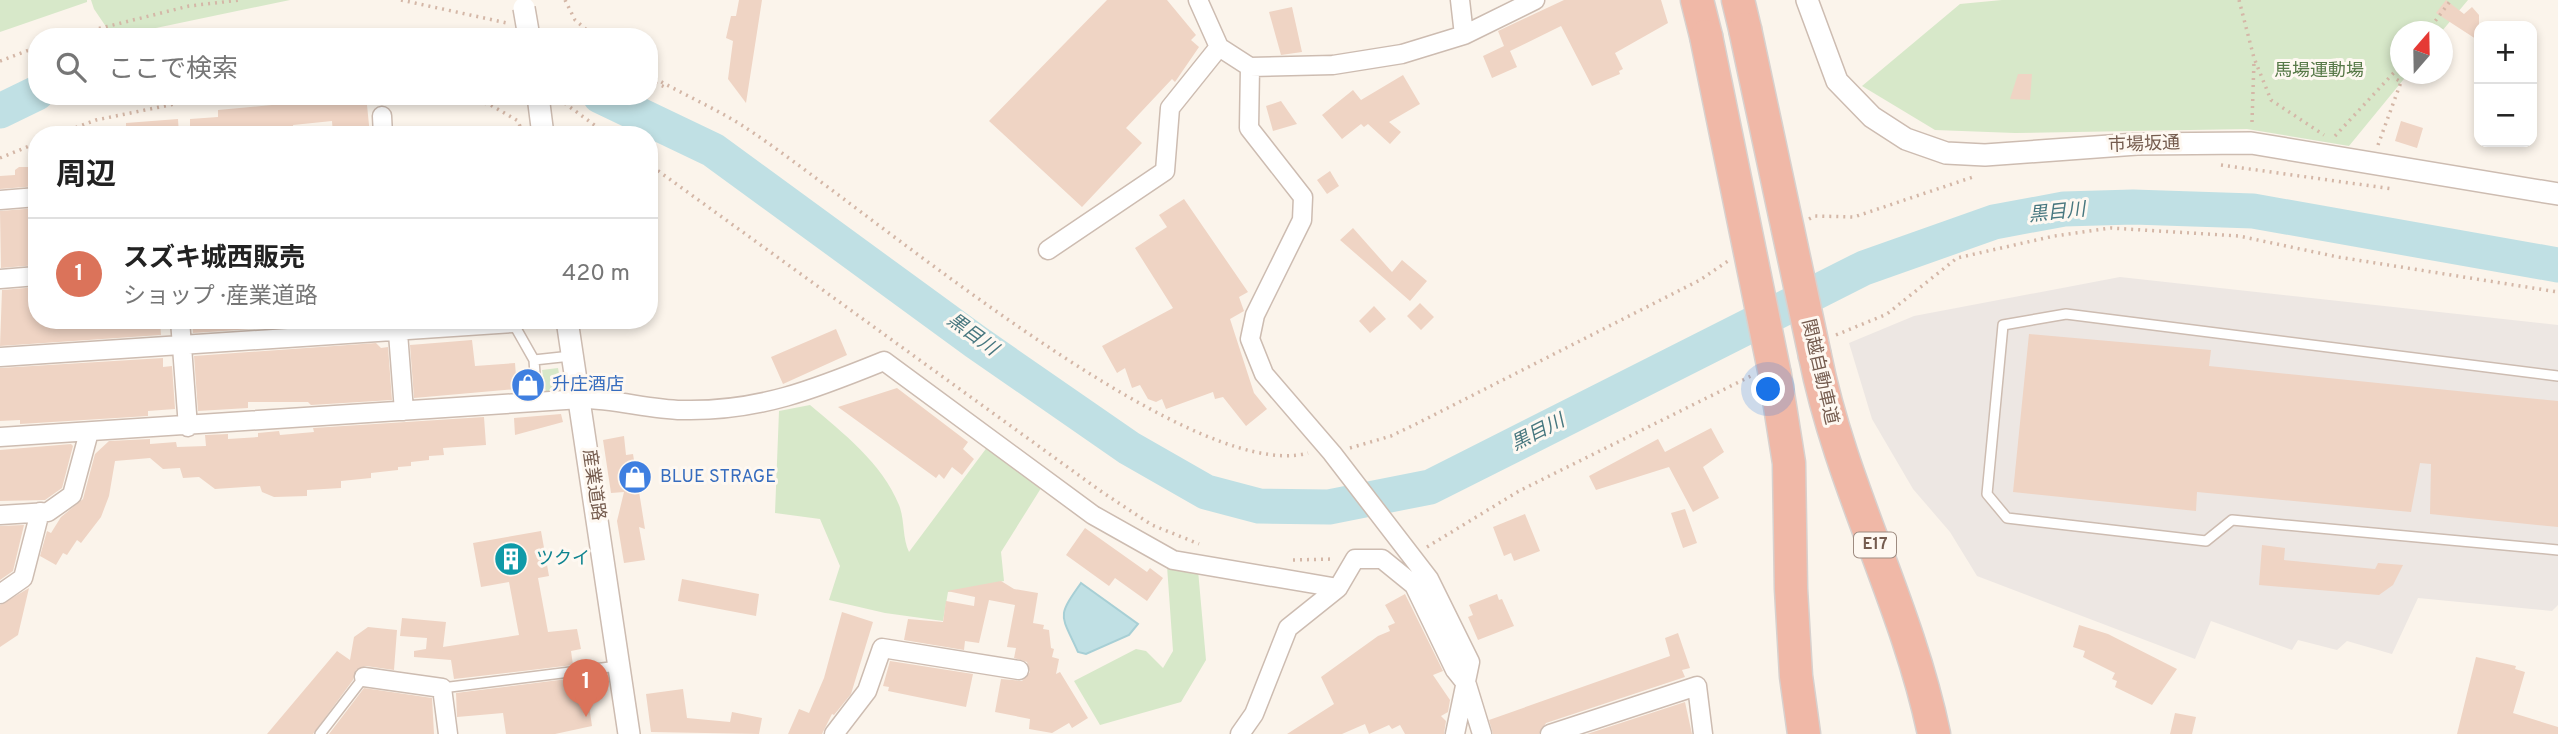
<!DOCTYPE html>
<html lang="ja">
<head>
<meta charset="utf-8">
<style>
  :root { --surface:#fff; --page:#f2f2f2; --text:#222; --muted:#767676; --line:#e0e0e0; --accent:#db735a }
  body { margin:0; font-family:Overpass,"Noto Sans JP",sans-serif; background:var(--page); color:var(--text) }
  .controls { position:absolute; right:21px; top:21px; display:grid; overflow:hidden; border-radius:14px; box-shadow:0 4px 10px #0003 }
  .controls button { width:63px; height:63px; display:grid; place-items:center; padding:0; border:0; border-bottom:2px solid var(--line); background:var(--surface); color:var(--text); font:35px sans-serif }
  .compass { position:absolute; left:2390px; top:21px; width:63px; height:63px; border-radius:50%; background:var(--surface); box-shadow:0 4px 10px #0003; rotate:20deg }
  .you { position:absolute; left:1769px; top:390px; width:24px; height:24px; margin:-18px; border:5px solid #fff; border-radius:50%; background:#1a73e8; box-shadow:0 0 0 10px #1a73e833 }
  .badge { display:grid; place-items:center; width:46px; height:46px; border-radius:50%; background:var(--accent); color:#fff; font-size:23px; font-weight:700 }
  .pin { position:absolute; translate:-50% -58px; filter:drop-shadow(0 2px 4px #0008) }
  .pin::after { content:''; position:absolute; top:37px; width:24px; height:21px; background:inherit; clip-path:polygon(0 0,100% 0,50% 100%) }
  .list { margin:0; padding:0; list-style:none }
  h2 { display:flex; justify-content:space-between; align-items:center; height:91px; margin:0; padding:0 28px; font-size:30px }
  h2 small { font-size:23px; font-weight:400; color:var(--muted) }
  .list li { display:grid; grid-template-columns:46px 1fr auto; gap:21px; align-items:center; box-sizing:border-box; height:112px; padding:0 28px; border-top:2px solid var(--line) }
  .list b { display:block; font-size:26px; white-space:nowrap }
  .list p { margin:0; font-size:23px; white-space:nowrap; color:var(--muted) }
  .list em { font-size:23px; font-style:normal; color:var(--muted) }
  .icon { flex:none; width:38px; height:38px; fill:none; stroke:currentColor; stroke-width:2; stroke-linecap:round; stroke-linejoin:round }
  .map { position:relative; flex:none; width:2558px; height:734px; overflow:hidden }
  .search { position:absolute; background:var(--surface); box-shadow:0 4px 10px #0003; left:28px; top:28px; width:630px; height:77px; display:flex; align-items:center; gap:18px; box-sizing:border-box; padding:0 24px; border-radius:28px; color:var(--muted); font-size:26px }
  .panel { position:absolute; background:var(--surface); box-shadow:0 4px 10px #0003; left:28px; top:126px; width:630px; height:203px; border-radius:28px }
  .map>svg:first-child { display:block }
</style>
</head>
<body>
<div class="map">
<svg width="2558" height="734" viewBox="0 0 2558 734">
  <rect width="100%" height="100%" fill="#fbf4eb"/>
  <!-- industrial -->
  <path fill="#ede7e3" d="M2120,277L2558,325V605L2552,611L2418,598L2392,654L2347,641L2337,650L2298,640L2292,650L2211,621L2195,659L1977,576L1950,532L1913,489L1872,419L1849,343L1914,316Z"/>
  <!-- green -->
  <path fill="#d7e8c9" d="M0,0H87V2L0,32Z
    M91,0H290L113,37L94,9Z
    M2002,0H2468L2442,31L2400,32V74H2408L2349,146L2247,129L2015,133L1935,130L1862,86L1960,4Z
    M558,368L562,390L546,392L542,370Z
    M810,405C843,433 882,463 899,505C905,520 902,537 909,552L988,446L1043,485L1001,552L1004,581L948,592L943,621L885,613L829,600L840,566L820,519L775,513L779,411Z
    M1167,566L1198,570L1206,660L1181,702L1100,725L1074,681L1136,649L1146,651L1163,668L1173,651Z"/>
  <!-- water -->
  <path fill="#c0e0e4" stroke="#a7cfd5" stroke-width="2" d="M1081,583L1138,624L1129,635L1086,654L1078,652C1061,614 1056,618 1081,583Z"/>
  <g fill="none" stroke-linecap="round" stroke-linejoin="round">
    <!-- river -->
    <path stroke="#c0e0e4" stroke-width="35" d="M600,96L713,150L976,342L1129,448L1206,492L1259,506L1329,507L1430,487L1864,268L1994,222L2064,209L2133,207L2253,211L2558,265
      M0,111L37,93"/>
  </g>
  <!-- building -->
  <path fill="#efd4c4" d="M739,0H762L746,103L728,79L733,41L726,38L731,16H736Z
    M1107,0H1167L1196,35L1191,40L1199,47L1175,82L1172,79L1126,128L1142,143L1082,207L989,121Z
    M1564,0H1661L1668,23L1615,53L1623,69L1619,71L1620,74L1592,86L1561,26L1510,51L1517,67L1492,78L1483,56L1504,46L1498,31Z
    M2446,0L2464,14L2472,7L2479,15V41L2436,13Z
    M1292,7L1302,52L1281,55L1269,12Z
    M2018,74H2032L2030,100L2010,99Z
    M1403,75L1420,104L1389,122L1401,132L1390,144L1368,124L1364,127L1361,124L1342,139L1322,115L1353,90L1361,100Z
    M1281,101L1297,124L1273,131L1266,106Z
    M272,105H367L370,135H333L332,121L293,125L294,135H229V131L190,132V119L218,117V110Z
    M178,119L179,135H126V123Z
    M2401,121L2423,128L2417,148L2395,141Z
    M19,167H37V186L0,189V176L15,175V170Z
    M1330,171L1339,186L1327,194L1317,180Z
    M1184,199L1248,292L1239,297L1244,311L1230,319L1254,393L1267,409L1246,426L1223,397L1215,399L1213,392L1166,409L1162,399L1156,402L1148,399L1140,385L1132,388L1125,368L1117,373L1102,346L1173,308L1135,248L1167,227L1159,215Z
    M37,208V265L1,268L0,211Z
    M1353,228L1392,272L1402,260L1427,281L1410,301L1340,240Z
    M37,287V320H160L161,335L0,346L2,290Z
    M1420,303L1434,317L1421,330L1407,316Z
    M1374,306L1386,319L1370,333L1359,321Z
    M192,320H376V321L193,333Z
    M836,329L847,355L783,384L771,357Z
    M2029,334L2211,350L2209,366L2558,401V527L2430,514L2431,464L2420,463L2411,512L2197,492L2196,511L2013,492Z
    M472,340L475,366L515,363L517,389L414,398L410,345Z
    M376,343L381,348L388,347L392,400L311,405L308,402H248V408L198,411L194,356Z
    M163,358V367L172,366L175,409L148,411V416L20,424V420L0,421V368Z
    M897,388L968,442L963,449L974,459L962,475L952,467L944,479L939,474L936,478L838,407Z
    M561,414L563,422L515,435L514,418Z
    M484,417L486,445L443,448L444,455L429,456V460L411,462V466L398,467V470L371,473V478L341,481V488L307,490V496L274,497L262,492L260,486L215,489L199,477L183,478L180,468L163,469L150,458L115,461L109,496L101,517L81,543L77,540L67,555L63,553L56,565L40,556L47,531L51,533L61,517L83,499L95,454L109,441L150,439V444L176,442L177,447L206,446L205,435L228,434V439L258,437V433L279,431L280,435L314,432L313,428Z
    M1711,428L1724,452L1703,467L1719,498L1693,512L1669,467L1596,490L1589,476L1658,439L1665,452Z
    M624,436L626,455L633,454L645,529L639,527L645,560L624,563L617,521L624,492L611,493L603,440Z
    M71,444L73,446L62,488L45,500L0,501V450Z
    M1685,509L1697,543L1683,548L1671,513Z
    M1525,514L1540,551L1514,561L1511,553L1504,556L1493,527Z
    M24,525L13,571L0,580V526Z
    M1085,528L1147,572L1150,568L1163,578L1147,601L1115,578L1109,586L1066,555Z
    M541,531L549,576L538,578L548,632L577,629L581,649L571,651L573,665L454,679L451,660L414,657V651L426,649L427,638L400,636L402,618L446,622L443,647L519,635L509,582L481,587L473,543Z
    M2262,545L2285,548L2284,560L2375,569L2378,563L2403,565L2393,585L2379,595L2259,585Z
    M682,579L759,594L756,616L678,601Z
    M1001,581L1014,589L1038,593L1033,623L1044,625L1043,629L1049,630L1051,648L1054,649L1052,657L1059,659L1056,674L1060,672L1088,718L1072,728L1069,723L1052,733L1029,729L1030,719L995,712L1001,679L1022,681L1030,672L1027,662L1014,658L1016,648L1007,647L1015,605L989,600L979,643L965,641L964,650L904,640L908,619L943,622L946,601L974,606L975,597L947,591Z
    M29,588L18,635L0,647V605Z
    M1405,594L1443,671L1433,675L1450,700L1448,712L1441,716L1446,721L1444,734H1405L1400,725L1392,729L1389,725L1369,734L1365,724L1342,734H1287L1334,704L1321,677L1378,636L1390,631L1388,626L1395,623L1385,605Z
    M1497,594L1499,600L1502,599L1514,626L1478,640L1468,617L1473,615L1469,605Z
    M842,612L873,622L851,694L834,715L832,714L822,734H788L799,709L809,713L824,678Z
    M2079,625L2108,634L2177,669L2152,705L2115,687L2117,681L2112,679L2115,673L2083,657L2085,651L2073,647Z
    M368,627L397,630L394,670L366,666L356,670L353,680L313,734H267L337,651L350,660L354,637Z
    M1678,633L1690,668L1682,670L1685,677L1546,723L1539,734H1493L1489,720L1670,656L1665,638Z
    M2476,657L2516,666L2515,669L2525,672L2513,713L2558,727V734H2457Z
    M890,661L973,674L966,707L888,691L889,687L883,686Z
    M575,678L580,707L589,705L592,726L555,734H506L503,713L457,717L456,693Z
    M364,688L432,698L434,734H329Z
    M683,689L687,718L730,722L732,712L762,718L759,734L651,732L646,694Z
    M1685,702L1692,734H1587Z
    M2175,713L2196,717L2192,734H2170Z"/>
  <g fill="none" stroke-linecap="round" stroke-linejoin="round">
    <!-- service casing -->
    <g stroke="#cdbcb1" stroke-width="12">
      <path id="service" d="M513,323L534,360L571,356
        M534,360L537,402
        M2558,376L2066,314L2003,325L1987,494L2007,518L2206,541L2232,520L2558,550
        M442,688L618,666
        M320,734L364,677"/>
    </g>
    <!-- minor casing -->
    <g stroke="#cdbcb1" stroke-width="21">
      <path id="minor" d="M1198,0L1219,47L1250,67L1333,65L1402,54L1464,35L1535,0
        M1460,0L1464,35
        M1250,67L1249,128L1303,197L1302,220L1255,315L1250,339L1264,374L1332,453L1429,579L1470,662L1455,734
        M382,116L383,135
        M0,200L37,197
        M1048,250L1165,171L1170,108L1219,47
        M0,279L37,276
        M180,320L188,427
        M397,320L404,411
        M0,357L513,323
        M0,437L581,399C615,399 648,409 682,410C758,412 815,389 884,361L1093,515L1173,560L1338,588
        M0,515L48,512L72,495L89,432
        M0,594L23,578L40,512
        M364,677L442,688L448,734
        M834,734L867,691L882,648L1019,670
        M1240,734L1254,714L1288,628L1338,588L1355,559H1382L1414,585L1455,670L1467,685L1482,734
        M1550,734L1697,686L1703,734"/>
    </g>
    <!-- tertiary casing -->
    <g stroke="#cdbcb1" stroke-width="24">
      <path id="tertiary" d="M1807,0L1837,81L1872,117L1906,139L1946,153L1985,155L2137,144L2251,143L2558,194
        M538,96L543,135
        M567,320L629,734"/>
    </g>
    <!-- motorway casing -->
    <g stroke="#d8d1ce" stroke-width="35">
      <path id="motorway" d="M1697,0L1706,36
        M1738,0L1745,29
        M1815,356C1841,486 1907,604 1934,734
        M1775,375L1789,463L1791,589L1796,676L1804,734"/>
    </g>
    <!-- path -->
    <path stroke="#d4b7a7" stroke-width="3.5" stroke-dasharray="2 5" stroke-linecap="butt" d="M401,0L507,23
      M565,0L575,20L595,37
      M2239,0L2254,58L2271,100L2324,135
      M2427,32L2451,0
      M65,37L189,6L240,0
      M0,61L37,47
      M649,75C680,93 713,107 743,126C852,196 1187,487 1308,453
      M649,80L667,88
      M443,96L489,104L518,121L521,129
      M559,99L608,135
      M2252,122L2254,61
      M56,135L96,120L214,96
      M2335,136L2400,66
      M2378,145L2401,82L2393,77
      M0,158L37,143
      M649,160L657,170L1102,492L1152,525L1199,544
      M2221,165L2393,189
      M1809,219L1815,216L1854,217L1976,176
      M1836,335L1887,314L1957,258L2054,236L2111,228L2239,236L2338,257L2558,292
      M1350,448L1391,436L1416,424L1700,280L1728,261
      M1427,547L1519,491L1751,376
      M1293,560L1334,559"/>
    <!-- service -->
    <use href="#service" stroke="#fff" stroke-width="9"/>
    <!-- minor -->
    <use href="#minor" stroke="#fff" stroke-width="18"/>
    <!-- tertiary -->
    <use href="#tertiary" stroke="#fff" stroke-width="21"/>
    <!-- motorway -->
    <use href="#motorway" stroke="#f0b8a7" stroke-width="32"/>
    <!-- tertiary-bridge casing -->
    <g stroke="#cdbcb1" stroke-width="24" stroke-linecap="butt">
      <path id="tertiary-bridge" d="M524,8L529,37"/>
    </g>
    <!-- motorway-bridge casing -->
    <g stroke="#d8d1ce" stroke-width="35" stroke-linecap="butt">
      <path id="motorway-bridge" d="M1745,29L1815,356
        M1706,36L1775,375"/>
    </g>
    <!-- tertiary-bridge -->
    <use href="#tertiary-bridge" stroke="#fff" stroke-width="21"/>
    <!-- motorway-bridge -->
    <use href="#motorway-bridge" stroke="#f0b8a7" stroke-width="32"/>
  </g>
  <!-- icons -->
  <defs>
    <g id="shop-disc" transform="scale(1.75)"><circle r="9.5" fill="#3f7fe0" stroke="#fef8f1"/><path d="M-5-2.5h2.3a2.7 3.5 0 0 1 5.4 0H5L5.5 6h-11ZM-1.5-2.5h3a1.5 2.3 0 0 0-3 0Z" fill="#fff"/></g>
    <g id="building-disc" transform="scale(1.75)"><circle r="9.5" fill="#0f9aa8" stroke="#fef8f1"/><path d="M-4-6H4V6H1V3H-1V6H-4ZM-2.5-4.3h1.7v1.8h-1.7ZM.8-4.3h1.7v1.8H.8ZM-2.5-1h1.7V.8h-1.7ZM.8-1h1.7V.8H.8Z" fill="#fff"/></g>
  </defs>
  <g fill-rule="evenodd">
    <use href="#shop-disc" x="528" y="385"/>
    <use href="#shop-disc" x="635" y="477"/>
    <use href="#building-disc" x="511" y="559"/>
  </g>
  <g text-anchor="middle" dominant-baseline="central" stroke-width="6" stroke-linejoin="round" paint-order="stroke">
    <!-- shield labels -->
    <rect fill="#fef8f1" stroke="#9e8b80" stroke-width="2" x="1854" y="532.5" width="42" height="25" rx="5"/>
    <g font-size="16" font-weight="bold" fill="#755c4f">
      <text x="1875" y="545">E17</text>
    </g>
    <!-- park labels -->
    <g font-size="18" fill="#577948" stroke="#fef8f1">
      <text x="2319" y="71">馬場運動場</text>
    </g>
    <!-- street labels -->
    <g font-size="18" fill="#755c4f" stroke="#fef8f1">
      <text transform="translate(2144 145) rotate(-2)">市場坂通</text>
      <text transform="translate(1819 372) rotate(77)">関越自動車道</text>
      <text transform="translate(593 485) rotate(82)">産業道路</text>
    </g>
    <!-- shop labels -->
    <g font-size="18" fill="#366cbe" stroke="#fef8f1" text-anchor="start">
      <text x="552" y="385">升庄酒店</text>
      <text x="660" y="477">BLUE STRAGE</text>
    </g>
    <!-- culture labels -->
    <g font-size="18" fill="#0d838f" stroke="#fef8f1" text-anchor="start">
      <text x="536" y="559">ツクイ</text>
    </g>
    <!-- water labels -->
    <g font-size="19" font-style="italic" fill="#47777f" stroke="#fef8f1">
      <text transform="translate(2057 213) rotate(-6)">黒目川</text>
      <text transform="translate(972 335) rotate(36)">黒目川</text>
      <text transform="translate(1538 433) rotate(-27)">黒目川</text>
    </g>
  </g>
</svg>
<div class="controls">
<button>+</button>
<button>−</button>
</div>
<svg class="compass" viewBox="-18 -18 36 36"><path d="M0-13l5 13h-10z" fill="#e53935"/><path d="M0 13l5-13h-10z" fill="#767676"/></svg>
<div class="you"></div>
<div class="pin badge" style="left:586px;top:717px">1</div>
<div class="search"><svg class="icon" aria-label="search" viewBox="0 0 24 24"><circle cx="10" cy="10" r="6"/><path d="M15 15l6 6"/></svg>ここで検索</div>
<section class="panel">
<h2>周辺<small></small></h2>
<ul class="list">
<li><span class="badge">1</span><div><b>スズキ城西販売</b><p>ショップ · 産業道路</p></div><em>420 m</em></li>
</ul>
</section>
</div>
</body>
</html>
